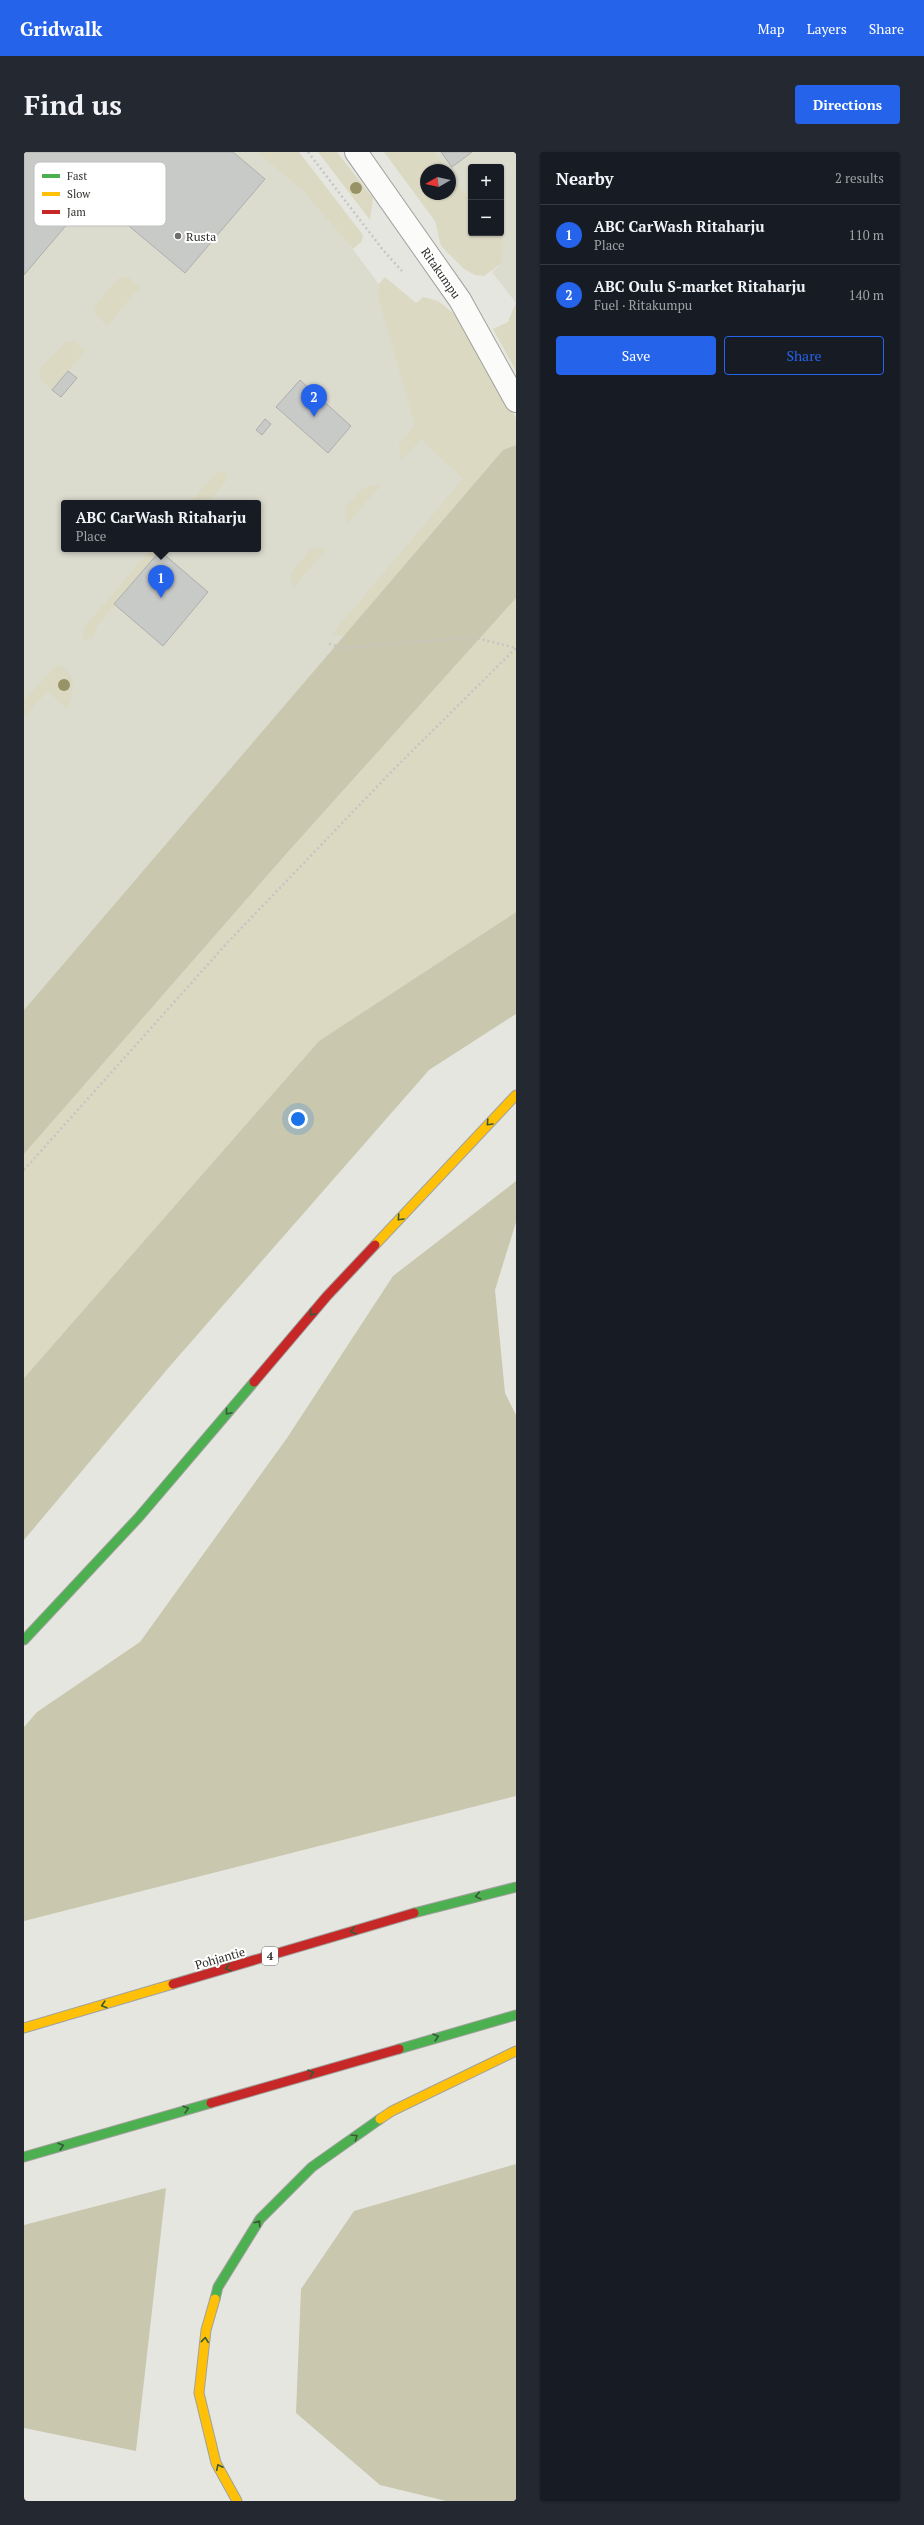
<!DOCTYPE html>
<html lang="en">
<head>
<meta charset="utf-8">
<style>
  :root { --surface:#171b24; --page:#242831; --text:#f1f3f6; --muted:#9ea1a6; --line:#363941; --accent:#2563eb }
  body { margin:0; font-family:"PT Serif",serif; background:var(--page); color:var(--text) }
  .controls { position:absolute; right:12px; top:12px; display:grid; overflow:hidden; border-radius:4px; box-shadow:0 1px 3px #0004 }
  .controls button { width:36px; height:36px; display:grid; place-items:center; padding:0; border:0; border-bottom:1px solid var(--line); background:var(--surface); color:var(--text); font:20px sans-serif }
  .compass { position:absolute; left:396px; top:12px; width:36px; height:36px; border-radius:50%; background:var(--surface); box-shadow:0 1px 3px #0004; rotate:261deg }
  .you { position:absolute; left:274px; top:967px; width:14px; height:14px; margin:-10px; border:3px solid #fff; border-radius:50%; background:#1a73e8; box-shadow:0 0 0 6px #1a73e833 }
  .badge { display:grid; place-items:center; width:26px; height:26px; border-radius:50%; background:var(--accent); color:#fff; font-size:13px; font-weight:700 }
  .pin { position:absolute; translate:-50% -33px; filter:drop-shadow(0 1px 2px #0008) }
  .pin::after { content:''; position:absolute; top:21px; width:14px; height:12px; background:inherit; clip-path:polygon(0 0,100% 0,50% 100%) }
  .popup { position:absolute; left:37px; top:348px; width:200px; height:52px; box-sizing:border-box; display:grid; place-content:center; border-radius:4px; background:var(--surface); filter:drop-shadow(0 1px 3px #0005); font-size:13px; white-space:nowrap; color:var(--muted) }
  .popup b { font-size:15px; color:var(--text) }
  .popup::after { content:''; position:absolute; left:50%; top:100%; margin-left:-8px; border:8px solid transparent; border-top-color:var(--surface) }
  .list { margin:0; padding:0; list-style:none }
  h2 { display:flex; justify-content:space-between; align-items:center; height:52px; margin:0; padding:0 16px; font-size:17px }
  h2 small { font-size:13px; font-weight:400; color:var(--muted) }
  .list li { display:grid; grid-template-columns:26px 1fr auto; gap:12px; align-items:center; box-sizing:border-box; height:60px; padding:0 16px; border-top:1px solid var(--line) }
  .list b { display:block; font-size:15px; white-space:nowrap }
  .list p { margin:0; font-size:13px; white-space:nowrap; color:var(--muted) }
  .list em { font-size:13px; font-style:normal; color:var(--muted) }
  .actions { display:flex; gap:8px; padding:12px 16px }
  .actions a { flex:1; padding:9px 0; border:1px solid var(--accent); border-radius:4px; text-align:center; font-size:14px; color:var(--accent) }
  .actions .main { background:var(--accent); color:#fff }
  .map { position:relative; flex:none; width:492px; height:2349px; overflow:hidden; border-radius:4px }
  header { display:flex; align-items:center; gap:24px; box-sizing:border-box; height:56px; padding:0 20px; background:var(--accent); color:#fff }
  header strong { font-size:19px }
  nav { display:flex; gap:22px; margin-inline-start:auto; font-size:14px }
  .intro { display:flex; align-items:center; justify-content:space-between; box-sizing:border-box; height:96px; padding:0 24px }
  h1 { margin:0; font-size:28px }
  .button { padding:10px 18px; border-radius:4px; background:var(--accent); color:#fff; font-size:14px; font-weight:700 }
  main { display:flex; gap:24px; padding:0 24px }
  aside { flex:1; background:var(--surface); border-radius:4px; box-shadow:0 1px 3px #0004 }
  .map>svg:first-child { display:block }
</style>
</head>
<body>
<header>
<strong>Gridwalk</strong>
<nav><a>Map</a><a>Layers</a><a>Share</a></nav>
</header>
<div class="intro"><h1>Find us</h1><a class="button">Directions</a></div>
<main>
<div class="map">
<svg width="492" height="2349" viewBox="0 0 492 2349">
  <rect width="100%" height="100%" fill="#e6e6e0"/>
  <!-- built -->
  <path fill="#dbdbce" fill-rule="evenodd" d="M0,0H256L479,298L0,858ZM40,351H234V397H40Z
    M411,0H492V151L468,120L478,111L480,88L475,81L477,15H447V44L444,45Z"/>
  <!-- green -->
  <path fill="#dbd9c2" d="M233,0H275L339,83L338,89L329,97L278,37Z
    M294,0H313L349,46L346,68Z
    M360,0H411L424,18H402V42H426V21L444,45L447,44V81H475L480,88L478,111L460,124L451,123L440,117L417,94L411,69Z
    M96,125H104L116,135L83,174L72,163L70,154Z
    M361,125L392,151L399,145L414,149L447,175L456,209L492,266V293L479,298L320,484L308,482L439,327L397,287L379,307H377L375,292L391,273L354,145L355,132Z
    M492,150V219L469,177L484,170Z
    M43,189H50L61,199L28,238C21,231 13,226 17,215Z
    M196,320L201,321L203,327L184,351H166L190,323Z
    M350,333L356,334L323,372L321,356L339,336Z
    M297,396L302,398L269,436L266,422L286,398Z
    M127,397H137L73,474L70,485L62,488L59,486L60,476Z
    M492,446V760L295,889L0,1226V1002L263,701Z
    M33,513C53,518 51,542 43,556L23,539L0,566V548Z"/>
  <!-- forest -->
  <path fill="#c9c7ad" d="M492,293V446L263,701L0,1002V858L479,298Z
    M492,760V862L405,918L146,1214L0,1388V1226L295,889Z
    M492,1029V1070L471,1138L481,1241L492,1263V1644L0,1769V1575L13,1560L116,1490L263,1286L369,1124Z
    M492,2012V2349H422L356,2333L272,2261L277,2137L330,2059Z
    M142,2036L112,2299L0,2276V2073Z"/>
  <!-- building -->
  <path fill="#c8cac8" stroke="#aeafad" d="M0,0H209L241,27L161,121L68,43L0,123Z
    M417,0H448L428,15Z
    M44,219L53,226L37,245L28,238Z
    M276,228L327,274L304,301L252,255Z
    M241,267L247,272L238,283L232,278Z
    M136,399L184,440L139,494L90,452Z"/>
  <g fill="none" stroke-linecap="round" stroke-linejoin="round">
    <!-- street casing -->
    <g stroke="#a1a19d" stroke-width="24">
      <path id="street" d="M332,0L436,148L492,249"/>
    </g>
    <!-- fast casing -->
    <g stroke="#a1a19d" stroke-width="11">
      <path id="fast" d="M0,1488L115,1365L230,1230
        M390,1761L492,1735
        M375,1897L492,1863
        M0,2005L187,1951
        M191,2147L194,2135L236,2067L288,2015L356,1967"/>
    </g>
    <!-- slow casing -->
    <g stroke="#a1a19d" stroke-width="11">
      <path id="slow" d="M351,1093L492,943
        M0,1876L149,1832
        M356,1967L368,1959L492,1899
        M191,2147L182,2178L175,2241L192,2311L213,2349"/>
    </g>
    <!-- jam casing -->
    <g stroke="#a1a19d" stroke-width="11">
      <path id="jam" d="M230,1230L303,1144L351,1093
        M149,1832L390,1761
        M187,1951L375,1897"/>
    </g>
    <!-- path -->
    <path stroke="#c5c5c4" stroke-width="2.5" stroke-dasharray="2 3" stroke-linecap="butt" d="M284,0L359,98L378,119
      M0,1018L204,790L370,617L492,496L449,485L319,496L303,491"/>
    <!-- street -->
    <use href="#street" stroke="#fbfbfa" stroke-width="22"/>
    <!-- fast -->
    <use href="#fast" stroke="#4caf50" stroke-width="9"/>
    <!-- slow -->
    <use href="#slow" stroke="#ffc107" stroke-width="9"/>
    <!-- jam -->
    <use href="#jam" stroke="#c62828" stroke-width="9"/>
  </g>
  <!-- trees -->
  <g fill="#979366">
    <circle cx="332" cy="36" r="6"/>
    <circle cx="40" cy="533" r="6"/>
  </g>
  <!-- one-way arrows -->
  <defs><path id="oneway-chevron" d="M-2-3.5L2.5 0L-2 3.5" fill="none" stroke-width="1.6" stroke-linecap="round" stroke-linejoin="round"/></defs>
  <g stroke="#385a37">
    <use href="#oneway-chevron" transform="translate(465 971) rotate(133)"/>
    <use href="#oneway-chevron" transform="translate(376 1066) rotate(133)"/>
    <use href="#oneway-chevron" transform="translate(288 1161) rotate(130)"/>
    <use href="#oneway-chevron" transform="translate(204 1260) rotate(130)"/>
    <use href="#oneway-chevron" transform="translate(454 1744) rotate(167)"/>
    <use href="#oneway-chevron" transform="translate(329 1779) rotate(164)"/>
    <use href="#oneway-chevron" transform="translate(204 1816) rotate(164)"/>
    <use href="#oneway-chevron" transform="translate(80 1853) rotate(164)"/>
    <use href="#oneway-chevron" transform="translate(412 1885) rotate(-16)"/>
    <use href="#oneway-chevron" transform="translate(287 1921) rotate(-16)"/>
    <use href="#oneway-chevron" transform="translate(162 1957) rotate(-16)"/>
    <use href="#oneway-chevron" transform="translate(331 1985) rotate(-35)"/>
    <use href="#oneway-chevron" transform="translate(37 1994) rotate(-16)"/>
    <use href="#oneway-chevron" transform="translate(234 2071) rotate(-56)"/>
    <use href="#oneway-chevron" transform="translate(181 2188) rotate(-84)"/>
    <use href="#oneway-chevron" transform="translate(195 2315) rotate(-116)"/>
  </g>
  <!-- markers -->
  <circle fill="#6e6e69" stroke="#fff" stroke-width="1.5" cx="154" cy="84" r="4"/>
  <g text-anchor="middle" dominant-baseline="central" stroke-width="4" stroke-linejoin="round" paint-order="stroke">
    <!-- shield labels -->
    <rect fill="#fff" stroke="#6c6c69" stroke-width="1" x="238" y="1795" width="16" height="18" rx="3"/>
    <g font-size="11" font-weight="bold" fill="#2d2d29">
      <text x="246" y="1804">4</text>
    </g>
    <!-- poi labels -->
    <g font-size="12" fill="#2d2d29" stroke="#fff" text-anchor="start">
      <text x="162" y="84">Rusta</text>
    </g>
    <!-- street labels -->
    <g font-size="12" fill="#2d2d29" stroke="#fff">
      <text transform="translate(417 121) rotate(55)">Ritakumpu</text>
      <text transform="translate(196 1806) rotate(-16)">Pohjantie</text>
    </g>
  </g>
  <!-- legend -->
  <rect x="10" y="10" width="132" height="64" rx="6" fill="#fff" stroke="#c0c0bf" stroke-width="1"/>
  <rect x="18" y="22" width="18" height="4" fill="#4caf50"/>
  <rect x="18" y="40" width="18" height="4" fill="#ffc107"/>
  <rect x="18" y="58" width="18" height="4" fill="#c62828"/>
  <g font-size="11" fill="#2d2d29">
    <text x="43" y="28">Fast</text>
    <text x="43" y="46">Slow</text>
    <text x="43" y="64">Jam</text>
  </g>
</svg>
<div class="controls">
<button>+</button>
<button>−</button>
</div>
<svg class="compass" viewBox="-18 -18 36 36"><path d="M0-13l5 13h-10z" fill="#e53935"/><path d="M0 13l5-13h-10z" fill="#9ea1a6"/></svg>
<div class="you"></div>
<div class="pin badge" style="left:137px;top:446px">1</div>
<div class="popup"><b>ABC CarWash Ritaharju</b>Place</div>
<div class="pin badge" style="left:290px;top:265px">2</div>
</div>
<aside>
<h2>Nearby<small>2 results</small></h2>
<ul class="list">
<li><span class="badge">1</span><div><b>ABC CarWash Ritaharju</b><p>Place</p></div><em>110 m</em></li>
<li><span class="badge">2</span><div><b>ABC Oulu S-market Ritaharju</b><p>Fuel · Ritakumpu</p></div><em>140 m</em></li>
</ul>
<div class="actions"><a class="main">Save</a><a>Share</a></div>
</aside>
</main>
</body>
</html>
